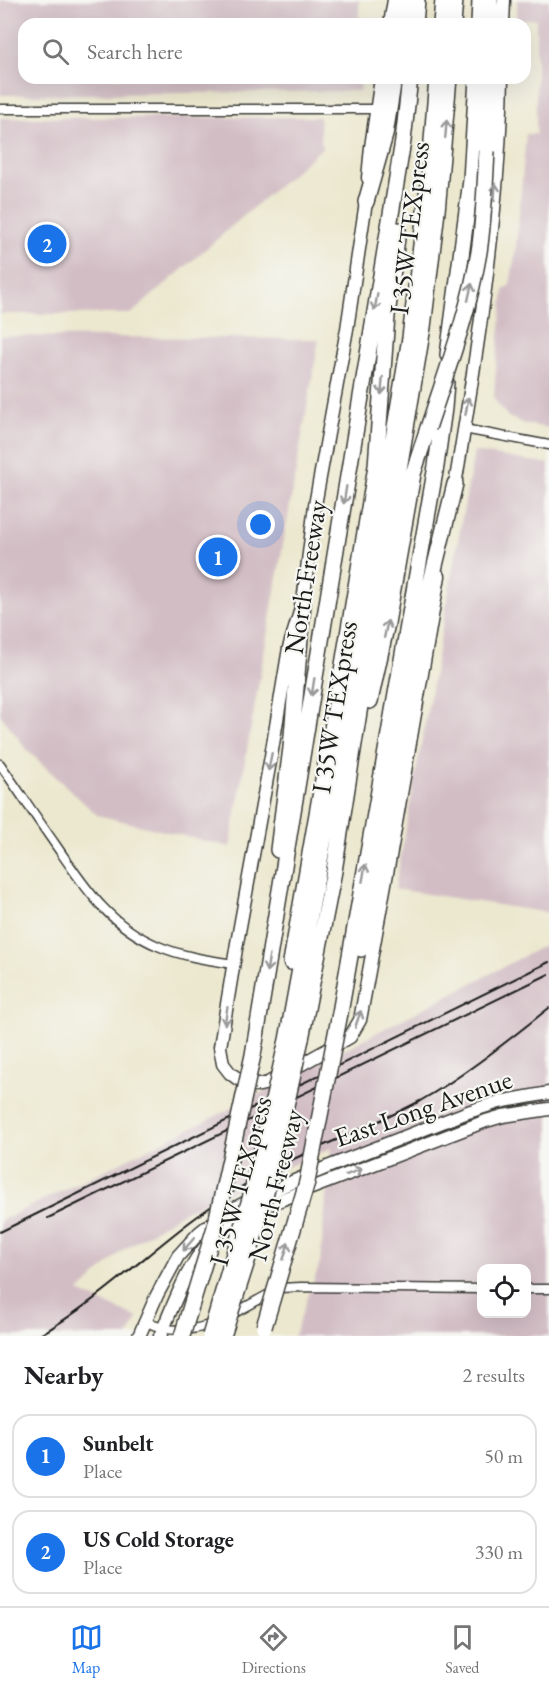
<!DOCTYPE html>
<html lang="en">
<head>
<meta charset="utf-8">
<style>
  :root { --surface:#fff; --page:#f2f2f2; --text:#202124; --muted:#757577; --line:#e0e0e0; --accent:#1a73e8 }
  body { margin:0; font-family:"EB Garamond",serif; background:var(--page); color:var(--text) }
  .controls { position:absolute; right:18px; bottom:18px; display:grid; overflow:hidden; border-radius:12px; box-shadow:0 6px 24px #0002 }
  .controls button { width:54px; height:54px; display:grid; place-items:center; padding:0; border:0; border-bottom:2px solid var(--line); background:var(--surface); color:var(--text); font:30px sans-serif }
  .you { position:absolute; left:261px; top:525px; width:21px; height:21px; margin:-15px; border:4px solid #fff; border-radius:50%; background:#1a73e8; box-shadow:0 0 0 9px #1a73e833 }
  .badge { display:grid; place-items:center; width:39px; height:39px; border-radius:50%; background:var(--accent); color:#fff; font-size:20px; font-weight:700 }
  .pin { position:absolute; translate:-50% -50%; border:3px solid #fff; box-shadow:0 2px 6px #0006 }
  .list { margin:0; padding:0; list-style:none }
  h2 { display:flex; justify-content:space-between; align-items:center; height:78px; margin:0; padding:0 24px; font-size:26px }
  h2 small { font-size:20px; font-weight:400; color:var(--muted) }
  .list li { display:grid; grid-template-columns:39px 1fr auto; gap:18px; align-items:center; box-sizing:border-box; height:84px; margin:0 12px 12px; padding:0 12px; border:2px solid var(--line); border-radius:18px }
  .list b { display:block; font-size:22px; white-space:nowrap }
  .list p { margin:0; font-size:20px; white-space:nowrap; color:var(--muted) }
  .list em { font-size:20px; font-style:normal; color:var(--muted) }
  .icon { flex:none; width:33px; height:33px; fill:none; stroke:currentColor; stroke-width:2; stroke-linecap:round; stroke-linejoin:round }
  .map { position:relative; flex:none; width:549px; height:1336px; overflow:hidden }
  .search { position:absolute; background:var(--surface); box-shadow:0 6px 24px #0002; left:18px; right:18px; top:18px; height:66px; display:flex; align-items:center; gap:15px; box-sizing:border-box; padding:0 21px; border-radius:18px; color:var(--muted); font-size:22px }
  .sheet { height:270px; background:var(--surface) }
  nav { display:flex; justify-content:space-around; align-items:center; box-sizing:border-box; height:84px; border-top:2px solid var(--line); background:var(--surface); font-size:16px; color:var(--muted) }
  nav a { display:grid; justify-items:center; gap:3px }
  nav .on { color:var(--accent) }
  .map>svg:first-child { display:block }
</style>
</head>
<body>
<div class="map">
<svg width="549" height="1336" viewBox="0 0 549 1336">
  <rect width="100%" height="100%" fill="#f6f6f2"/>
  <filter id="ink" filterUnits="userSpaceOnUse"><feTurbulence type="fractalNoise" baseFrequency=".0167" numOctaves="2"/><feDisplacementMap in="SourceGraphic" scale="12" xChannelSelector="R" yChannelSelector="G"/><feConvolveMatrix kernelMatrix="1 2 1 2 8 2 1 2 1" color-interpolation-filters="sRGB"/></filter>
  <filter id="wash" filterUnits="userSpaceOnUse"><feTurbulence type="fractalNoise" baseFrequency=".008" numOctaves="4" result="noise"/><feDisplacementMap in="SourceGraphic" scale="24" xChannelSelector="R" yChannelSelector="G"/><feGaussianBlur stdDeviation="1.35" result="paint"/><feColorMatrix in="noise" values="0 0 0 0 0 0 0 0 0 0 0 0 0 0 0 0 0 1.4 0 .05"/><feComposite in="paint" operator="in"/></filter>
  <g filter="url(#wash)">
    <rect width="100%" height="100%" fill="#ece8cf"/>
    <!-- industrial -->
    <path fill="#d2bdc5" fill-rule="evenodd" d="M0,0H359V24H24V78H360V91L0,95Z
      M517,0H549V428L525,424L508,417L494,399L496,366L504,290L510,285L516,248L526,134H536V19H517Z
      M319,117L322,148L131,314H0V118Z
      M0,336L319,339L230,847L97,815L28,751L0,714Z
      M474,452L549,464V913L395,889Z
      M549,943V1336H294L320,1263L331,1148L185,1211L123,1250L79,1292L138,1318L128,1336H0V1221L226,1111ZM482,1268H526V1314H482Z"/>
  </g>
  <g filter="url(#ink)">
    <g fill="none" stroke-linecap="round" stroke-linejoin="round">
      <!-- minor casing -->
      <g stroke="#3b3b37" stroke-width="11">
        <path id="minor" d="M0,109H376
          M464,429L549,445
          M0,764C18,790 36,817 55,844C84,886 108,925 158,946C181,956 208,960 234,964
          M526,1289H549
          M231,1315L280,1288L301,1287L482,1289
          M145,1321C167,1333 191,1332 214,1323"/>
      </g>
      <!-- secondary casing -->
      <g stroke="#3b3b37" stroke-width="15">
        <path id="secondary" d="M390,24L394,0
          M503,24L504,0
          M368,178L371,147L381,78
          M367,195L347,329L315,505L303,602L289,648L271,756L237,943L220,1047L223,1064L230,1073L238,1079L250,1085H260L268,1083L350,1037L360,1020L392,846L439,576
          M454,491C477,354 499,217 502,78
          M139,1336L157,1295L178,1256L199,1233L222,1215L252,1199L330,1166L468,1112L499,1102L549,1093
          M160,1336C176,1300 189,1257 221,1231C235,1219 253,1211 270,1204L486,1121L503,1116L549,1109"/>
      </g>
      <!-- motorway casing -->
      <g stroke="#3b3b37" stroke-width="18">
        <path id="motorway" d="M490,0L492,24
          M403,24L407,0
          M415,24L417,0
          M441,24L443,0
          M453,24L455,0
          M479,24L480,0
          M487,151L491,78
          M366,202L385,135L394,78
          M448,355L471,180L477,78
          M370,701L387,623L413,474L428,428
          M278,850L291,748L303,602
          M361,949L381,855L404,720L426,602L455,484
          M291,962L340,683L376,466L387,316L398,230
          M340,1013L436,466L444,408L446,382
          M301,1039L334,871L373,623L423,327L437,211L449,78
          M287,1040L349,701L410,338L429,178L437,78
          M253,1055L403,141L410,78"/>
      </g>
      <!-- minor -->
      <use href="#minor" stroke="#fff" stroke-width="8"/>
      <!-- secondary -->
      <use href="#secondary" stroke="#fff" stroke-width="12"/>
      <!-- motorway -->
      <use href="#motorway" stroke="#fff" stroke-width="15"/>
      <!-- rail -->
      <path stroke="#1c1c1c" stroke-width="2" d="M48,1218L549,974
        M0,1232L549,962
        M38,1336C110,1295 166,1233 236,1190C293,1154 360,1133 420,1101C466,1075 507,1041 549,1008"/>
      <!-- motorway-bridge casing -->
      <g stroke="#3b3b37" stroke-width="18" stroke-linecap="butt">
        <path id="motorway-bridge" d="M428,428C447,370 469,312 479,252C484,219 485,185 487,151
          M264,1327L307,1182L340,1013
          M182,1336L215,1227L253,1055
          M210,1336L252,1192L287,1040
          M223,1336L249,1255L268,1185L301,1039"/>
      </g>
      <!-- motorway-bridge -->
      <use href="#motorway-bridge" stroke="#fff" stroke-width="15"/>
    </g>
    <!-- one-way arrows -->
    <defs><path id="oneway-shaft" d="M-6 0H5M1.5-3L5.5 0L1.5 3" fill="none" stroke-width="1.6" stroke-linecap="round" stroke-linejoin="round" transform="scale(1.5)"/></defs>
    <g stroke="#999">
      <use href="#oneway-shaft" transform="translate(446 129) rotate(-85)"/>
      <use href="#oneway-shaft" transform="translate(495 192) rotate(-86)"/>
      <use href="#oneway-shaft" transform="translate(470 292) rotate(-77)"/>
      <use href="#oneway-shaft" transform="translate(376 302) rotate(100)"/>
      <use href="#oneway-shaft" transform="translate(382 386) rotate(95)"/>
      <use href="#oneway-shaft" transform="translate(467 406) rotate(-80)"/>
      <use href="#oneway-shaft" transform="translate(345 495) rotate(99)"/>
      <use href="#oneway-shaft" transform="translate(386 629) rotate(-78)"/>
      <use href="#oneway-shaft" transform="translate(313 687) rotate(99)"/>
      <use href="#oneway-shaft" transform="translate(270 762) rotate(101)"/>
      <use href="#oneway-shaft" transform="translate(364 873) rotate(-80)"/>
      <use href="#oneway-shaft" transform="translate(268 963) rotate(99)"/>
      <use href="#oneway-shaft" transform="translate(226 1016) rotate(99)"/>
      <use href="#oneway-shaft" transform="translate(358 1019) rotate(-71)"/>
      <use href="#oneway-shaft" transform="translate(354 1172) rotate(-21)"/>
      <use href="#oneway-shaft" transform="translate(189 1244) rotate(131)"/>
      <use href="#oneway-shaft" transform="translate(286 1251) rotate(-73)"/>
    </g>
  </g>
  <g text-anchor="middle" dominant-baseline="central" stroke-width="4.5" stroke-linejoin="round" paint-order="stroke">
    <!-- street labels -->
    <g font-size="27" fill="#1c1c1c" stroke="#f6f6f2">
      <text transform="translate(409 228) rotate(-83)">I 35W TEXpress</text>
      <text transform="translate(305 577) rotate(-81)">North Freeway</text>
      <text transform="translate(334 707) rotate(-81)">I 35W TEXpress</text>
      <text transform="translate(423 1108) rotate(-19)">East Long Avenue</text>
      <text transform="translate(240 1181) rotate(-75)">I 35W TEXpress</text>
      <text transform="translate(275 1185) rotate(-76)">North Freeway</text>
    </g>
  </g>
</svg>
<div class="controls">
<button><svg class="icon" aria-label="locate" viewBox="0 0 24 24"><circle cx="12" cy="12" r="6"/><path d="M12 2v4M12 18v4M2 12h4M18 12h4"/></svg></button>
</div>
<div class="you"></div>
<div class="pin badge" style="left:218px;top:557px">1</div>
<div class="pin badge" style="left:47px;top:244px">2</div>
<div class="search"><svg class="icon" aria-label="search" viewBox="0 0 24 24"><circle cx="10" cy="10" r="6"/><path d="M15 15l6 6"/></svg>Search here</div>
</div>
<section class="sheet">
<h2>Nearby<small>2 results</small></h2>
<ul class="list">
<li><span class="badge">1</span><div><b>Sunbelt</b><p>Place</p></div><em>50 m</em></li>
<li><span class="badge">2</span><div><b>US Cold Storage</b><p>Place</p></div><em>330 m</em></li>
</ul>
</section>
<nav>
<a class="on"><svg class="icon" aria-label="map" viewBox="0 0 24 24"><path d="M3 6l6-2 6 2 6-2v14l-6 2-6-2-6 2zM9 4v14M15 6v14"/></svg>Map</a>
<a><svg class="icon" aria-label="directions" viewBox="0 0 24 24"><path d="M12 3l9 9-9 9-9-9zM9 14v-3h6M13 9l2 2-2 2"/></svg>Directions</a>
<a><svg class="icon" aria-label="saved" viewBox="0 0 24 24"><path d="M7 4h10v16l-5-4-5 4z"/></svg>Saved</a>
</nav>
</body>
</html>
